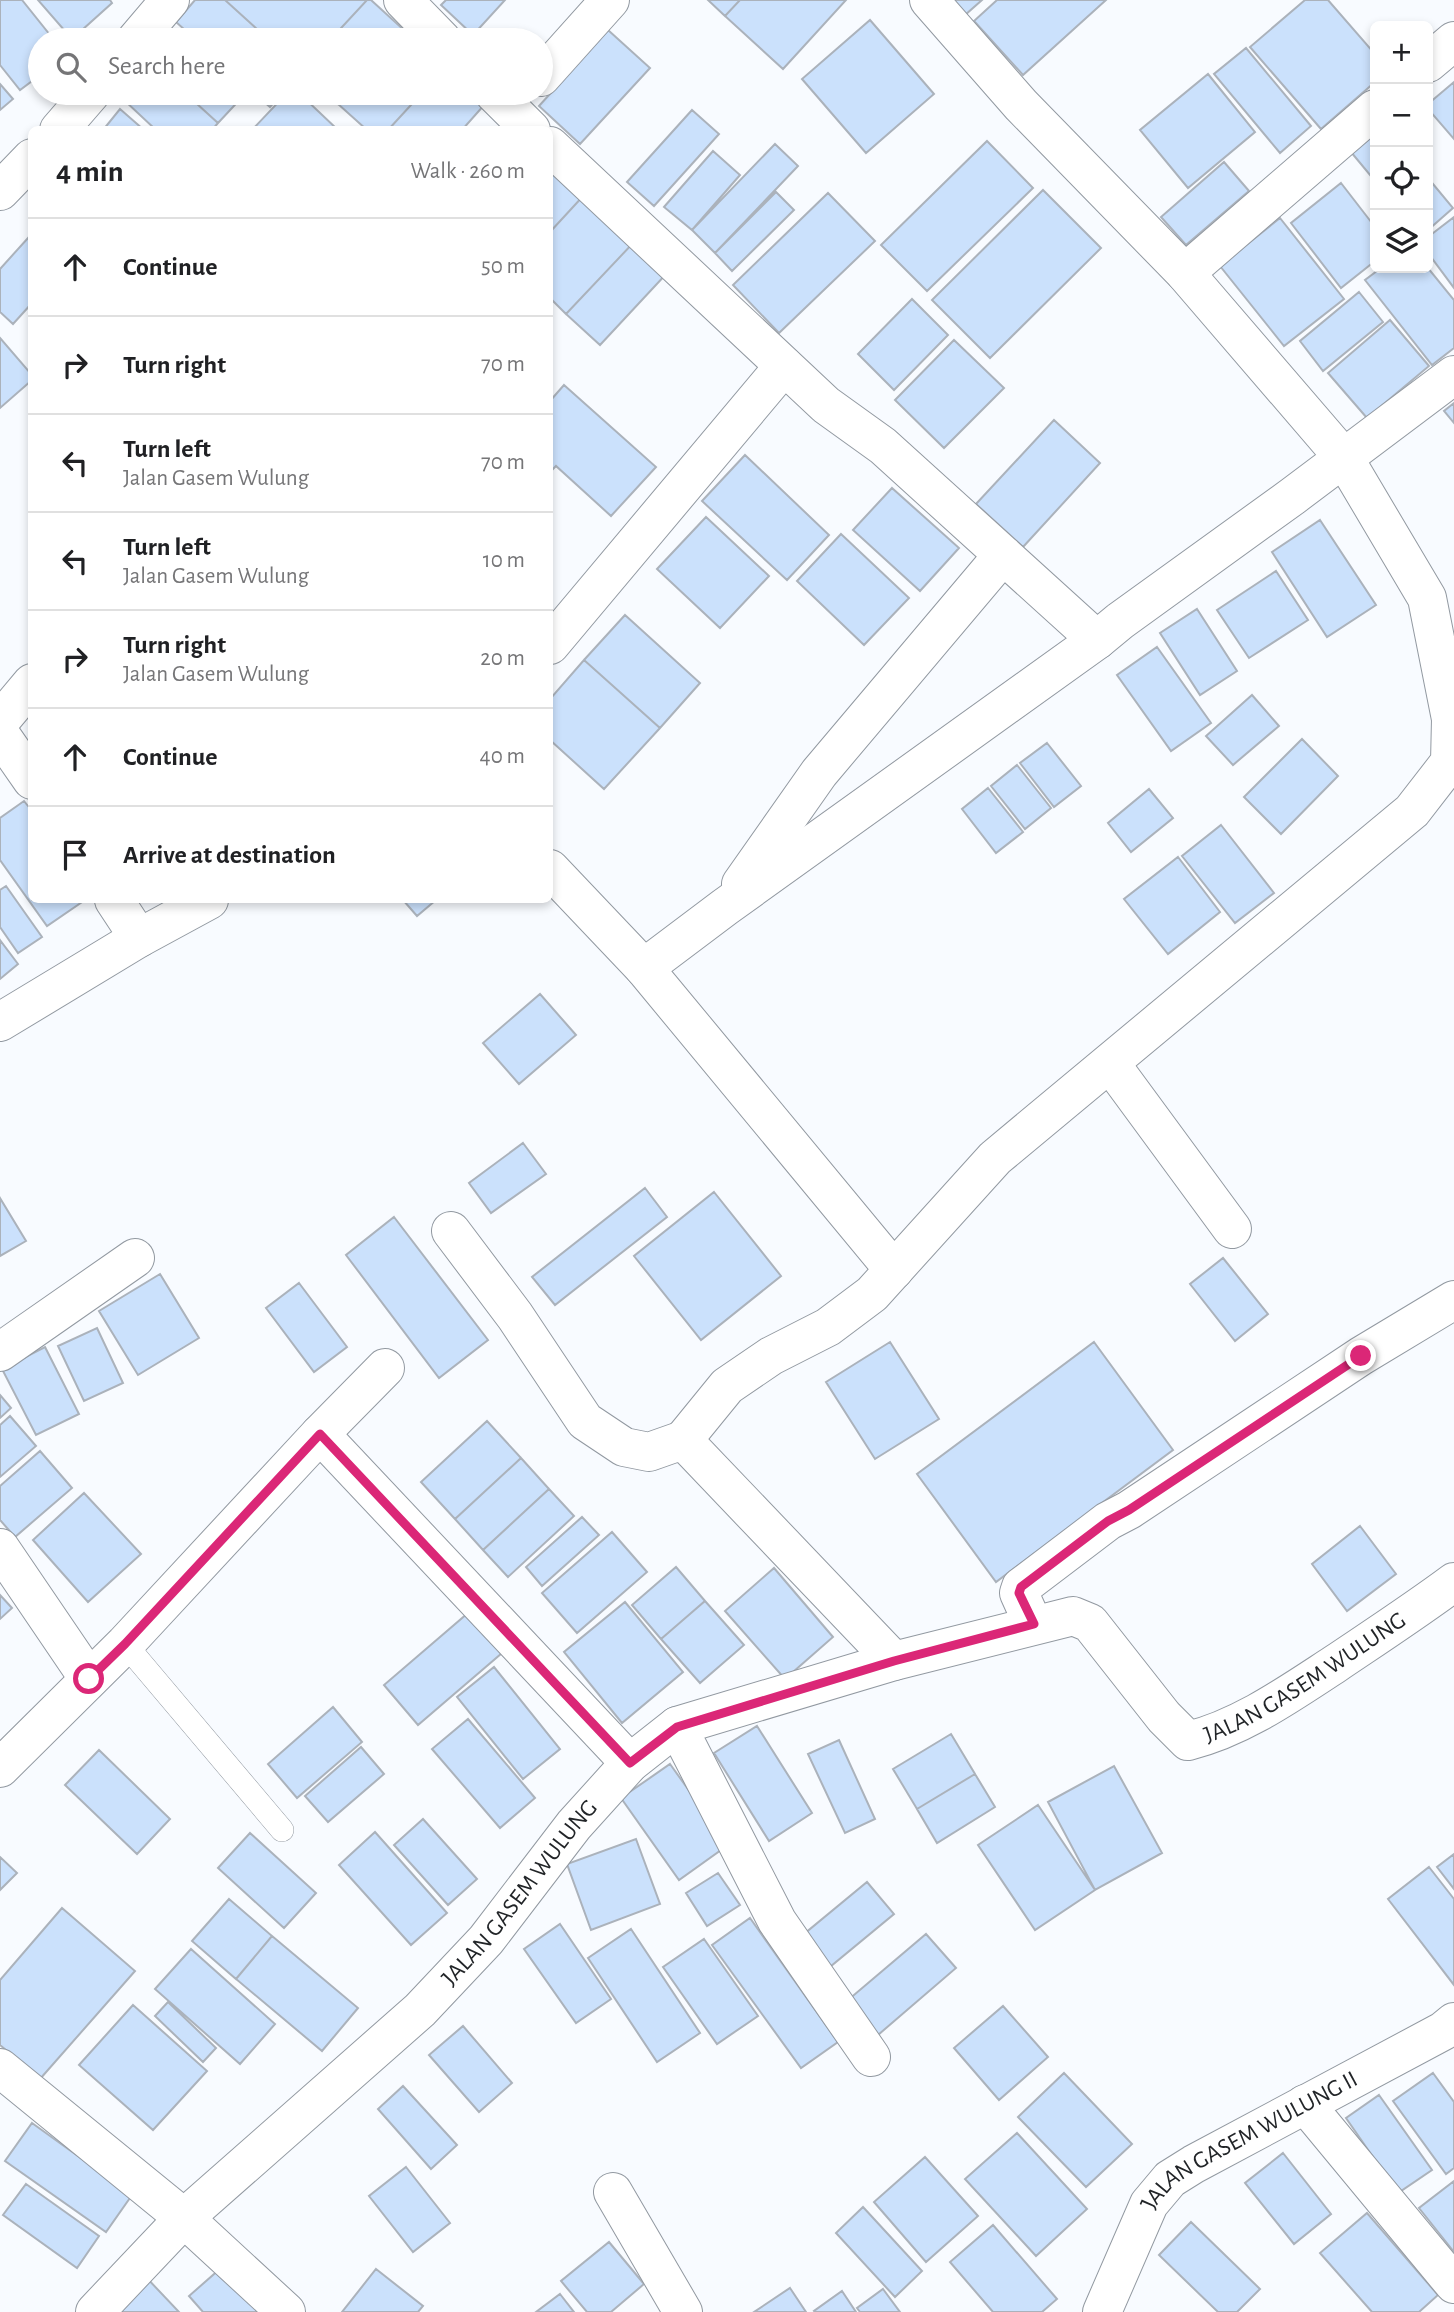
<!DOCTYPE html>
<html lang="en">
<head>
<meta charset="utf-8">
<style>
  :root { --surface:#fff; --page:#f6f6f6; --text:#202124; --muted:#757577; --line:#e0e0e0 }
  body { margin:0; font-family:"Alegreya Sans",sans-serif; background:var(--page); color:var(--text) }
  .controls { position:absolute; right:21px; top:21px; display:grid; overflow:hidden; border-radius:10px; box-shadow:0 4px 10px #0003 }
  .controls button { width:63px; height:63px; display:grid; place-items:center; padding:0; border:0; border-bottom:2px solid var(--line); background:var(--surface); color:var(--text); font:35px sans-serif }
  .stop { position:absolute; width:21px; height:21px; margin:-16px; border:5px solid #db2777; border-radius:50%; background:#fff }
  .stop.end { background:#db2777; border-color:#fff; box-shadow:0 2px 7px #0008 }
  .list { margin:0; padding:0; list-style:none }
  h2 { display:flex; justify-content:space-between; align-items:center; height:91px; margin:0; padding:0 28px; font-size:30px }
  h2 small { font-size:23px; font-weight:400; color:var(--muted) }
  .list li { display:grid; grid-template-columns:46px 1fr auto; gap:21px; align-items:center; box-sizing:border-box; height:98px; padding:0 28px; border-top:2px solid var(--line) }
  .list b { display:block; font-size:26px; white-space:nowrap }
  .list p { margin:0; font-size:23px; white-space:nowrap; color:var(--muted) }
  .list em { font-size:23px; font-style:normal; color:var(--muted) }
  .icon { flex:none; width:38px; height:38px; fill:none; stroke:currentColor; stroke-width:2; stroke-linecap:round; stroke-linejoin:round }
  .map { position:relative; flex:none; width:1454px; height:2312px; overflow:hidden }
  .search { position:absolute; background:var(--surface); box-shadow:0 4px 10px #0003; left:28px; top:28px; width:525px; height:77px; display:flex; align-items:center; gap:18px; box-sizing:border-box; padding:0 24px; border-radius:38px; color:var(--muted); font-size:26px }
  .panel { position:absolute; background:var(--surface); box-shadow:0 4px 10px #0003; left:28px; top:126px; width:525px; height:777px; border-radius:10px }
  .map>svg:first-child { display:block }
</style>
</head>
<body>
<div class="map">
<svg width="1454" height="2312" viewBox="0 0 1454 2312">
  <rect width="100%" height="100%" fill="#f8fbff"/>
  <!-- building -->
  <path fill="#cbe1fc" stroke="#abb2bb" stroke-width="2" d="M0,0H22L54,40H40V75L20,90L0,65Z
    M38,0H110L112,3L72,39Z
    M195,0H225L269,40H196L176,22Z
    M225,0H367L330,40H269Z
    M367,0H371L405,31L396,40H330Z
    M446,0H505L473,35L441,5Z
    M708,0H740L725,16Z
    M740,0H846L783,69L725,16Z
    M951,0H982L965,15Z
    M997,0H1106L1023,75L974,21Z
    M1305,0H1328L1375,54V82L1321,129L1250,47Z
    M870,20L934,94L866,153L802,79Z
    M608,30L650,68L580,144L539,106Z
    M405,31L415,40H396Z
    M1246,48L1311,126L1280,153L1214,74Z
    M1208,74L1255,132L1188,188L1140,130Z
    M1454,82V139L1428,109V104Z
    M0,84L13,99L0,110Z
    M132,93H185L218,123L212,130H156L125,101Z
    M185,93H246L218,123Z
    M254,93H282L270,107Z
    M287,93H299L338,130H252Z
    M326,93H349L338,104Z
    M349,93H422L388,130H367L338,104Z
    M422,93H473L485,104L462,130H388Z
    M120,109L144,130H103Z
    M692,110L719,134L654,206L627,182Z
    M1375,131V181L1351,152Z
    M987,141L1033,188L927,291L881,245Z
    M775,144L798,166L715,253L692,230Z
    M713,151L740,175L692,230L664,207Z
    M550,161L585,194L550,232Z
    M1224,162L1249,191L1186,245L1161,217Z
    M1428,178L1453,208L1428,230Z
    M1341,183L1375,227V261L1341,288L1291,223Z
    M1043,190L1101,248L990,358L932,300Z
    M776,192L794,210L732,271L715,253Z
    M828,193L875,241L779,333L733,285Z
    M585,194L635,241L566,314L550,298V232Z
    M1454,217V288L1428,253V237Z
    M1280,218L1344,299L1284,346L1220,266Z
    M28,238L32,242V303L13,324L0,312V269Z
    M635,241L668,272L600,345L566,314Z
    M1381,268H1428L1454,300V348L1432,365L1365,280Z
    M1359,292L1383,322L1323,371L1300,341Z
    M912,299L948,335L894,390L858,354Z
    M1390,320L1429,366L1367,418L1328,373Z
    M0,338L32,375V380L0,408Z
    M954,340L1004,388L944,448L895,400Z
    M564,385L656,467L611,516L556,466L550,472V401Z
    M1454,403V423L1444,411Z
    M1054,420L1100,463L1023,547L976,504Z
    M745,455L829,535L787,580L702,501Z
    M892,488L959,548L920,591L853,530Z
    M706,517L769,576L720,628L657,569Z
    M1320,520L1376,605L1327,637L1272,552Z
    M841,534L909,598L864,645L797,581Z
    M1276,571L1308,620L1249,658L1217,610Z
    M1197,609L1237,671L1200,695L1160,633Z
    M625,615L700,683L660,728L584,660Z
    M1157,647L1211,723L1171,751L1117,675Z
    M584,660L660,728L604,789L550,740V699Z
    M1252,695L1279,726L1233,765L1206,736Z
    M1302,739L1338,776L1281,834L1244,797Z
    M1047,743L1081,786L1054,807L1020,763Z
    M1017,765L1051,808L1025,829L991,786Z
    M988,788L1023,832L996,853L962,809Z
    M1149,789L1173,818L1131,852L1108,823Z
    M24,801L32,811V900H85L47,926L0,860V818Z
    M1221,825L1274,893L1235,923L1182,856Z
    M1178,857L1220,912L1168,954L1124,899Z
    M6,886L42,937L18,953L0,927V890Z
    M403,900H436L417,916Z
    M0,940L18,964L0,979Z
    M540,994L576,1035L519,1084L483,1043Z
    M523,1143L546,1174L491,1213L469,1183Z
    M645,1188L667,1217L555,1305L532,1277Z
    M714,1192L781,1276L701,1340L634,1256Z
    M0,1198L26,1241L0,1256Z
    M394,1217L488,1340L439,1378L346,1255Z
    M1223,1258L1268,1314L1235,1341L1190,1284Z
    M160,1274L199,1338L138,1375L99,1311Z
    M299,1283L347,1347L314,1372L266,1308Z
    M97,1328L123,1383L84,1401L58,1346Z
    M890,1342L939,1419L875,1459L826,1382Z
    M1094,1342L1173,1450L996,1582L917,1474Z
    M45,1347L79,1414L36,1435L2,1369Z
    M0,1395L11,1408L0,1418Z
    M10,1416L36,1446L0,1477V1425Z
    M487,1421L521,1458L455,1519L421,1482Z
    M40,1451L72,1488L15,1537L0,1520V1486Z
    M521,1458L549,1489L483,1550L455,1519Z
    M549,1489L574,1516L508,1577L483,1550Z
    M84,1493L141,1554L88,1602L33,1540Z
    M582,1517L599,1535L542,1586L526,1567Z
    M1360,1526L1396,1574L1347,1611L1312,1564Z
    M612,1532L647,1572L577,1633L542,1593Z
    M676,1567L705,1601L661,1639L632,1605Z
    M774,1568L833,1637L785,1679L725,1611Z
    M0,1595L12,1608L0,1619Z
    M705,1601L744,1645L700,1683L661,1639Z
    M625,1602L683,1672L622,1723L564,1652Z
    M475,1607L509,1647L418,1725L384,1685Z
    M494,1667L560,1749L523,1779L457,1697Z
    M333,1707L362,1742L297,1798L268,1764Z
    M468,1719L535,1798L500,1828L432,1749Z
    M757,1726L812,1813L769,1841L714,1753Z
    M951,1734L975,1774L917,1809L893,1769Z
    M839,1740L875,1819L845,1833L808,1754Z
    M361,1747L384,1774L328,1822L305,1796Z
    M99,1750L170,1819L137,1854L65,1785Z
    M670,1764L728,1845L679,1880L621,1798Z
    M1114,1766L1162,1853L1095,1890L1048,1802Z
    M975,1774L995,1807L937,1843L917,1809Z
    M1038,1805L1095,1890L1035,1930L978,1845Z
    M423,1819L477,1879L448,1905L394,1845Z
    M375,1832L447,1913L411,1945L339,1865Z
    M250,1833L316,1893L284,1928L218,1868Z
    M636,1839L660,1904L591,1930L567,1864Z
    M1454,1854V1889L1437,1867Z
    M0,1857L17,1873L0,1890Z
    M1429,1867L1454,1899V1985L1388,1899Z
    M718,1873L740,1905L707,1926L686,1893Z
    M867,1882L894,1914L825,1971L798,1939Z
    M229,1899L272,1936L236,1979L192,1941Z
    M62,1908L135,1971L40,2079L0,2045V1980Z
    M750,1918L838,2042L801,2068L712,1945Z
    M560,1924L611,1999L576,2023L524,1949Z
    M631,1929L700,2033L657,2062L588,1958Z
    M926,1934L956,1968L878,2035L848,2000Z
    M272,1936L358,2008L322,2051L236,1979Z
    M704,1939L758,2016L717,2044L663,1967Z
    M191,1949L275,2024L240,2064L155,1989Z
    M168,2002L216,2048L203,2062L155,2016Z
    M133,2005L207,2071L153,2130L79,2065Z
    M1003,2006L1048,2057L999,2100L954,2048Z
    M463,2026L512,2083L479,2112L429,2055Z
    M1064,2073L1132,2144L1086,2187L1018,2117Z
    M1433,2073L1454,2102V2168L1446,2174L1393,2101Z
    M403,2086L457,2145L431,2169L378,2109Z
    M1379,2095L1432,2170L1398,2193L1346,2118Z
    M32,2123L132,2195L106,2232L5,2161Z
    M1017,2133L1087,2209L1036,2256L965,2179Z
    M1283,2153L1331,2214L1294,2244L1245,2183Z
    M925,2157L978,2216L926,2262L874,2202Z
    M406,2167L450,2223L413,2252L369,2196Z
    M1454,2181V2252L1419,2208Z
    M26,2184L99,2236L77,2268L3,2215Z
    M863,2207L922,2271L895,2297L836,2233Z
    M1367,2213L1438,2295L1419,2312H1372L1320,2253Z
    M1191,2222L1260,2289L1237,2312H1218L1159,2255Z
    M993,2225L1057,2299L1042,2312H993L950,2262Z
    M609,2242L644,2284L611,2312H587L561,2281Z
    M221,2268L260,2312H203L189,2296Z
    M376,2269L423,2306L418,2312H342Z
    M144,2275L179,2312H120Z
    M790,2288L806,2312H754Z
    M883,2289L900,2312H860L857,2308Z
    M842,2291L856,2312H815L814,2311Z
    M560,2294L574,2312H536Z"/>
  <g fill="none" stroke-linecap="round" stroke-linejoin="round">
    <!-- service casing -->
    <g stroke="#9299a1" stroke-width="24">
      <path id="service" d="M125,1644L282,1830"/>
    </g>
    <!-- minor casing -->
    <g stroke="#9299a1" stroke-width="40">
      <g id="minor">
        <path d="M403,0L442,40"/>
        <path d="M136,40L170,0"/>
        <path d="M1428,63L1454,41"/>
        <path d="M541,77L610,0"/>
        <path d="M494,93L531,130"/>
        <path d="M59,130L91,93"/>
        <path d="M550,146L826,405L883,446L1097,640"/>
        <path d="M0,191L32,158"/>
        <path d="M1185,273L1375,109"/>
        <path d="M550,645L784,366"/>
        <path d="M0,721L32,683"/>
        <path d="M0,734L32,780"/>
        <path d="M550,869L644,968L894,1270"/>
        <path d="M741,884L819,773L1003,555"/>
        <path d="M114,900L139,938"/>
        <path d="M644,968L725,907L1097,640L1120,621L1293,496L1454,375"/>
        <path d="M0,1022L139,938L209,900"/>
        <path d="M1110,1063L1232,1229"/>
        <path d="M451,1231L515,1316L585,1421L624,1447L649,1452L683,1440L894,1661"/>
        <path d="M0,1352L135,1258"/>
        <path d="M320,1434L630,1763"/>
        <path d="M683,1440L727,1386L771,1356L828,1327L872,1294L995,1158L1412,811L1450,762L1451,719L1427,598L1344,458L1185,273L1021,105L929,0"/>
        <path d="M0,1548L89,1679"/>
        <path d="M1033,1624L1019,1593L1021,1587L1108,1521L1129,1510L1361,1356L1454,1300"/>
        <path d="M677,1726L777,1921L871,2057"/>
        <path d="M0,1768L125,1644L320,1434L385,1368"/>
        <path d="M0,2068L184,2218L286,2312"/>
        <path d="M1305,2104L1454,2284"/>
        <path d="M613,2192L683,2312"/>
        <path id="s1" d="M95,2312L184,2218L420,2010L486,1940L574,1825L630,1763L677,1726L894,1661L1073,1616L1090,1623L1164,1717L1188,1741C1241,1728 1289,1694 1335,1664C1375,1637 1415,1611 1454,1582"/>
        <path id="s2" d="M1102,2312L1149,2204L1170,2179L1194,2164L1443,2031L1454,2022"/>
      </g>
    </g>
    <!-- service -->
    <use href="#service" stroke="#fff" stroke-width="23"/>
    <!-- minor -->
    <use href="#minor" stroke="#fff" stroke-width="38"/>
  </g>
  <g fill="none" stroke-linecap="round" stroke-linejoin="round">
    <!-- route -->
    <path stroke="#db2777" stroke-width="9" d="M89,1679L125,1644L320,1434L630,1763L677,1727L894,1661L1034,1624L1019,1593L1021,1587L1108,1521L1129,1510L1361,1356"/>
  </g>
  <g text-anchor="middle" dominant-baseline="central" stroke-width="5" stroke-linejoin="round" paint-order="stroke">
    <!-- street labels -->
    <g font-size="24" fill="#222528" stroke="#f8fbff">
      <text stroke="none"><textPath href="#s1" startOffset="1545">JALAN GASEM WULUNG</textPath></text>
      <text stroke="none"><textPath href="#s1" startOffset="598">JALAN GASEM WULUNG</textPath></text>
      <text stroke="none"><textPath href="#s2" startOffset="238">JALAN GASEM WULUNG II</textPath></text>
    </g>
  </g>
</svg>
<div class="controls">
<button>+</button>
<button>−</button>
<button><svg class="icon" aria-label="locate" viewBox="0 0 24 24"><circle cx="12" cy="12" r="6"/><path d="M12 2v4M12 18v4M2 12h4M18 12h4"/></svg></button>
<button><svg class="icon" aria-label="layers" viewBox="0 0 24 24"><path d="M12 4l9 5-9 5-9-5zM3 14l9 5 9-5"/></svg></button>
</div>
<div class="stop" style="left:89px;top:1679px"></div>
<div class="stop end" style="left:1361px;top:1356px"></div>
<div class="search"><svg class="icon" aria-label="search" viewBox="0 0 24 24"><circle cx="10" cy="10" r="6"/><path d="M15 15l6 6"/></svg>Search here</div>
<section class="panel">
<h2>4 min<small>Walk · 260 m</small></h2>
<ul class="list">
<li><svg class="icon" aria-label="ahead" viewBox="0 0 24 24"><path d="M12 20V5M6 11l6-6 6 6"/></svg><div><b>Continue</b></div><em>50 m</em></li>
<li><svg class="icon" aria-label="right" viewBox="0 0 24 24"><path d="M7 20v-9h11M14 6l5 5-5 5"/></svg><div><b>Turn right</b></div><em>70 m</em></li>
<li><svg class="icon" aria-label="left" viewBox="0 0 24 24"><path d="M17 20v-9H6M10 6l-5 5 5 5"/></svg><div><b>Turn left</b><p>Jalan Gasem Wulung</p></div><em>70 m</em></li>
<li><svg class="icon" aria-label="left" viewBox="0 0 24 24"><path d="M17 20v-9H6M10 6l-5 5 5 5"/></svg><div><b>Turn left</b><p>Jalan Gasem Wulung</p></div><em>10 m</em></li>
<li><svg class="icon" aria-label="right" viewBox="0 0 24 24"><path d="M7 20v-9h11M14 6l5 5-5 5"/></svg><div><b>Turn right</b><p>Jalan Gasem Wulung</p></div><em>20 m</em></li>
<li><svg class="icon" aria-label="ahead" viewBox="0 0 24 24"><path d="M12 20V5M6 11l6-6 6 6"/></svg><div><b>Continue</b></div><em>40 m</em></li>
<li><svg class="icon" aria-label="arrive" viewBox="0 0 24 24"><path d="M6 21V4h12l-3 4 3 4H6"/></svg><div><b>Arrive at destination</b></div></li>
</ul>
</section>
</div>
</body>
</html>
